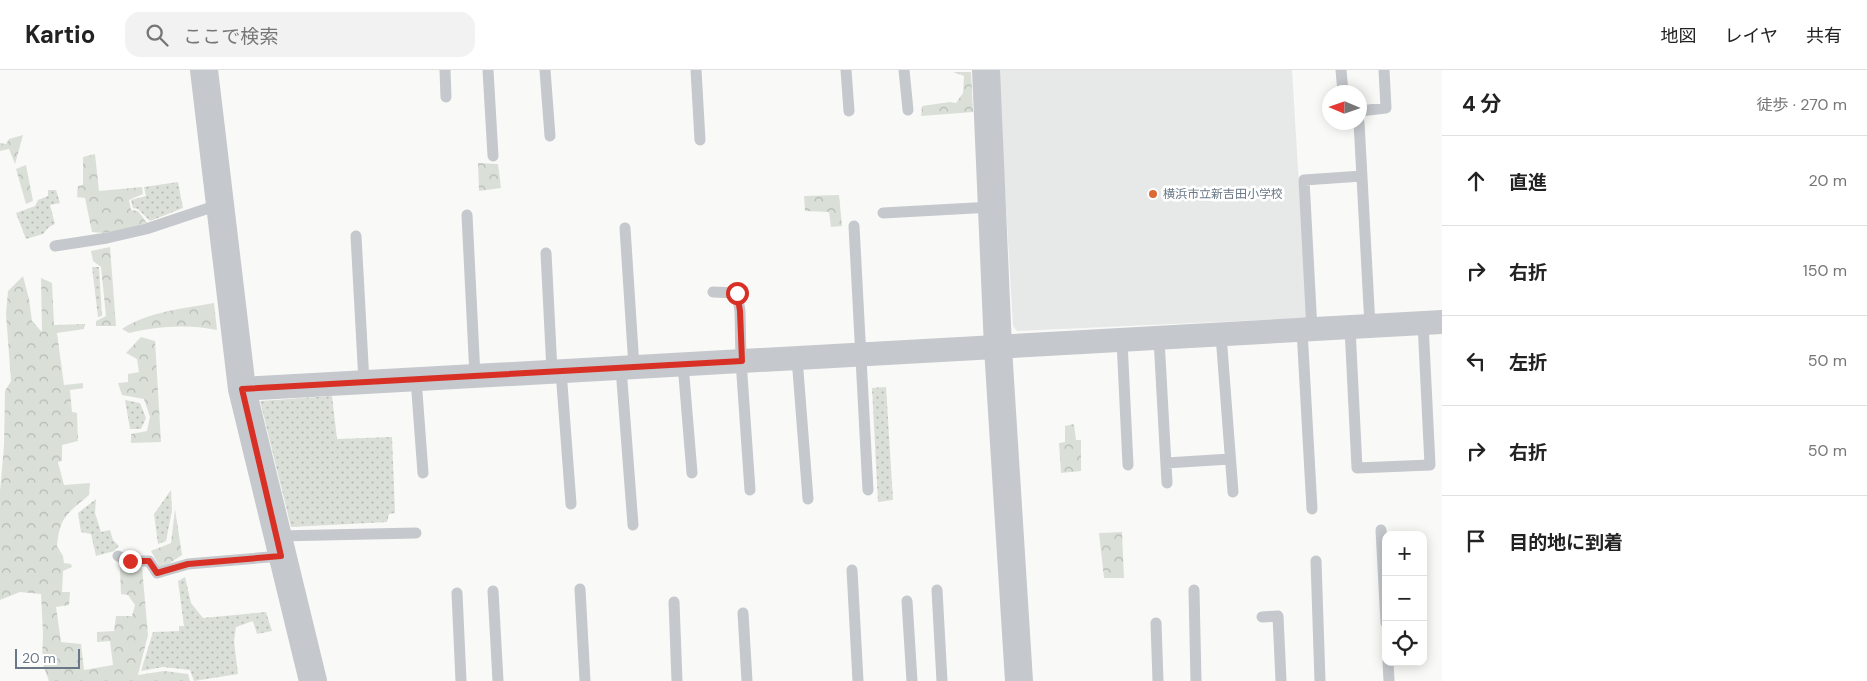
<!DOCTYPE html>
<html lang="ja">
<head>
<meta charset="utf-8">
<style>
  :root { --surface:#fff; --page:#f2f2f2; --text:#222; --muted:#767676; --line:#e0e0e0 }
  body { margin:0; font-family:"DM Sans","Noto Sans JP",sans-serif; background:var(--page); color:var(--text) }
  .controls { position:absolute; right:15px; bottom:15px; display:grid; overflow:hidden; border-radius:10px; box-shadow:0 2px 12px #0003 }
  .controls button { width:45px; height:45px; display:grid; place-items:center; padding:0; border:0; border-bottom:1px solid var(--line); background:var(--surface); color:var(--text); font:25px sans-serif }
  .compass { position:absolute; left:1322px; top:15px; width:45px; height:45px; border-radius:50%; background:var(--surface); box-shadow:0 2px 12px #0003; rotate:272deg }
  .scale { position:absolute; left:15px; bottom:12px; width:65px; box-sizing:border-box; padding-left:5px; border:2px solid #697786; border-top:0; font-size:14px; line-height:18px; white-space:nowrap; color:#697786; -webkit-text-stroke:4px #fff; paint-order:stroke }
  .stop { position:absolute; width:15px; height:15px; margin:-11px; border:4px solid #d93025; border-radius:50%; background:#fff }
  .stop.end { background:#d93025; border-color:#fff; box-shadow:0 1px 5px #0008 }
  .list { margin:0; padding:0; list-style:none }
  h2 { display:flex; justify-content:space-between; align-items:center; height:65px; margin:0; padding:0 20px; font-size:21px }
  h2 small { font-size:16px; font-weight:400; color:var(--muted) }
  .list li { display:grid; grid-template-columns:32px 1fr auto; gap:15px; align-items:center; box-sizing:border-box; height:90px; padding:0 20px; border-top:1px solid var(--line) }
  .list b { display:block; font-size:19px; white-space:nowrap }
  .list em { font-size:16px; font-style:normal; color:var(--muted) }
  .icon { flex:none; width:28px; height:28px; fill:none; stroke:currentColor; stroke-width:2; stroke-linecap:round; stroke-linejoin:round }
  .map { position:relative; flex:none; width:1442px; height:611px; overflow:hidden }
  header { display:flex; align-items:center; gap:30px; box-sizing:border-box; height:70px; padding:0 25px; background:var(--surface); border-bottom:1px solid var(--line) }
  header strong { font-size:24px }
  nav { display:flex; gap:28px; margin-inline-start:auto; font-size:18px }
  .search { width:350px; height:45px; background:var(--page); display:flex; align-items:center; gap:12px; box-sizing:border-box; padding:0 18px; border-radius:15px; color:var(--muted); font-size:19px }
  main { display:flex }
  aside { flex:1; background:var(--surface) }
  .map>svg:first-child { display:block }
</style>
</head>
<body>
<header>
<strong>Kartio</strong>
<div class="search"><svg class="icon" aria-label="search" viewBox="0 0 24 24"><circle cx="10" cy="10" r="6"/><path d="M15 15l6 6"/></svg>ここで検索</div>
<nav><a>地図</a><a>レイヤ</a><a>共有</a></nav>
</header>
<main>
<div class="map">
<svg width="1442" height="611" viewBox="0 0 1442 611">
  <defs>
    <pattern id="grass-dots" width="8" height="8" patternUnits="userSpaceOnUse" patternTransform="scale(1.25)"><rect width="8" height="8" fill="#dae0d8"/><path d="M2 2h.1M6 6h.1" fill="none" stroke="#b5bab5" stroke-width="1.8" stroke-linecap="round"/></pattern>
    <pattern id="forest-crowns" width="20" height="18" patternUnits="userSpaceOnUse" patternTransform="scale(1.25)"><rect width="20" height="18" fill="#dae0d8"/><path d="M2 6a3 3 0 1 1 6 0M12 15a3 3 0 1 1 6 0" fill="none" stroke="#b5bab5"/></pattern>
  </defs>
  <rect width="100%" height="100%" fill="#f9f9f7"/>
  <!-- built -->
  <path fill="#e7e8e8" d="M998,0H1292L1307,248L1017,261L1013,256Z"/>
  <!-- grass -->
  <path fill="url(#grass-dots)" d="M178,112L183,138L150,151L138,139L133,138L131,130L146,126L144,117Z
    M48,120H56L60,133L50,135L55,154L49,157L43,164L26,169L16,143L35,136L38,130L48,126Z
    M92,197H99L102,246L98,247Z
    M886,317L893,430L878,432L872,318Z
    M332,326L337,369L392,367L395,443L389,444L387,452L291,457L260,331Z
    M125,330L140,333L146,348L141,359H130Z
    M171,420L172,440L166,471L158,474L154,444Z
    M96,429L95,443L101,462L110,460L113,470L119,476L114,481L96,486L91,464L81,462L78,443Z
    M185,507L191,533L203,548L266,542L272,561L257,564L253,551L236,557L234,571L238,604L194,611L190,600L163,597L141,601L153,562L179,561V556H184L178,511Z"/>
  <!-- forest -->
  <path fill="url(#forest-crowns)" d="M953,2H971L973,42L921,46L922,36L950,32L956,33L963,23L964,6Z
    M23,65L15,94L9,79L0,81V73L6,74L9,69Z
    M95,84L99,121L142,117L143,124L129,130L131,140L138,141L147,153C129,158 111,165 92,162L85,128L77,127L78,116L83,115V87Z
    M478,93L498,94L501,118L479,121Z
    M26,95L33,131L26,134L16,99Z
    M839,125L842,156L831,157L829,142L805,141L804,126Z
    M110,177L116,256H96V251L106,246L101,197L93,191L91,181Z
    M23,206L29,229L32,251L42,262L41,208L52,213L54,255L85,254L84,259L57,263L64,315L83,313V318L70,320L72,342L77,343L78,371L62,375V391L58,392L64,415L90,413L89,425C67,444 60,446 57,476L63,486L64,493L71,494L72,497L63,501L62,522H70L69,535L56,537L61,572L81,574L84,600L113,595L110,571L97,572V562L114,561L116,546H132L135,535L128,525L121,524L120,497H142L148,565L138,605L164,601L188,604L190,611H49L42,592L43,564L41,524L20,522L0,530V421L4,376L5,321L11,311L6,244L8,221Z
    M214,233L217,260C188,254 157,256 129,263L122,259C149,241 183,239 214,233Z
    M141,267L155,271L161,372L131,373V364L147,361L150,347L144,329L122,325L118,313L128,312V304L139,302L137,289L126,283Z
    M1074,354L1076,370H1081V401L1061,403L1059,373L1065,372V356Z
    M175,439L182,485L161,499L151,481L171,473Z
    M1122,462L1124,508H1104L1099,463Z"/>
  <g fill="none" stroke-linecap="round" stroke-linejoin="round">
    <!-- service -->
    <path stroke="#c5c8cc" stroke-width="11" d="M445,0L446,27
      M488,0L493,86
      M545,0L550,66
      M696,0L700,70
      M846,0L849,41
      M904,0L908,40
      M1341,0L1343,22
      M1360,41L1386,38L1384,0
      M1359,52L1370,256
      M883,143L992,137
      M467,145L475,306
      M854,156L868,420
      M625,158L634,297
      M356,166L364,312
      M55,176L107,168L146,159L221,134
      M546,183L552,301
      M713,222L737,223L740,241L741,291L750,420
      M1350,258L1357,398L1430,395L1423,253
      M1302,260L1312,439
      M1312,260L1304,110L1362,106
      M1221,265L1233,422
      M1159,269L1167,413
      M1122,271L1128,395
      M797,288L808,429
      M683,294L692,403
      M621,298L633,455
      M561,301L571,434
      M416,309L423,403
      M1166,393L1230,389
      M1381,460L1386,553
      M278,466L416,463
      M118,486L130,491H149L157,503L188,494L281,486
      M1316,491L1320,611
      M852,500L858,611
      M580,519L585,611
      M937,520L942,611
      M1194,520L1196,611
      M493,521L498,611
      M457,523L461,611
      M907,531L912,611
      M674,532L677,611
      M743,543L747,611
      M1262,547L1278,546L1281,611
      M1156,553L1158,611
      M1388,592L1389,611"/>
    <!-- minor -->
    <path stroke="#c5c8cc" stroke-width="24" d="M242,319L1442,252"/>
    <!-- tertiary -->
    <path stroke="#c5c8cc" stroke-width="28" d="M204,0L242,319L313,611
      M986,0L998,278L1019,611"/>
  </g>
  <g fill="none" stroke-linecap="round" stroke-linejoin="round">
    <!-- route -->
    <path stroke="#d93025" stroke-width="6" d="M130,491H149L157,503L188,494L281,486L242,319L742,291L740,241L737,223"/>
  </g>
  <!-- markers -->
  <circle fill="#dc6833" stroke="#fff" stroke-width="2" cx="1153" cy="124" r="5"/>
  <g text-anchor="middle" dominant-baseline="central" stroke-width="5" stroke-linejoin="round" paint-order="stroke">
    <!-- poi labels -->
    <g font-size="12" fill="#697786" stroke="#fff" text-anchor="start">
      <text x="1163" y="124">横浜市立新吉田小学校</text>
    </g>
  </g>
</svg>
<div class="controls">
<button>+</button>
<button>−</button>
<button><svg class="icon" aria-label="locate" viewBox="0 0 24 24"><circle cx="12" cy="12" r="6"/><path d="M12 2v4M12 18v4M2 12h4M18 12h4"/></svg></button>
</div>
<svg class="compass" viewBox="-18 -18 36 36"><path d="M0-13l5 13h-10z" fill="#e53935"/><path d="M0 13l5-13h-10z" fill="#767676"/></svg>
<div class="scale">20 m</div>
<div class="stop" style="left:737px;top:223px"></div>
<div class="stop end" style="left:130px;top:491px"></div>
</div>
<aside>
<h2>4 分<small>徒歩 · 270 m</small></h2>
<ul class="list">
<li><svg class="icon" aria-label="ahead" viewBox="0 0 24 24"><path d="M12 20V5M6 11l6-6 6 6"/></svg><div><b>直進</b></div><em>20 m</em></li>
<li><svg class="icon" aria-label="right" viewBox="0 0 24 24"><path d="M7 20v-9h11M14 6l5 5-5 5"/></svg><div><b>右折</b></div><em>150 m</em></li>
<li><svg class="icon" aria-label="left" viewBox="0 0 24 24"><path d="M17 20v-9H6M10 6l-5 5 5 5"/></svg><div><b>左折</b></div><em>50 m</em></li>
<li><svg class="icon" aria-label="right" viewBox="0 0 24 24"><path d="M7 20v-9h11M14 6l5 5-5 5"/></svg><div><b>右折</b></div><em>50 m</em></li>
<li><svg class="icon" aria-label="arrive" viewBox="0 0 24 24"><path d="M6 21V4h12l-3 4 3 4H6"/></svg><div><b>目的地に到着</b></div></li>
</ul>
</aside>
</main>
</body>
</html>
